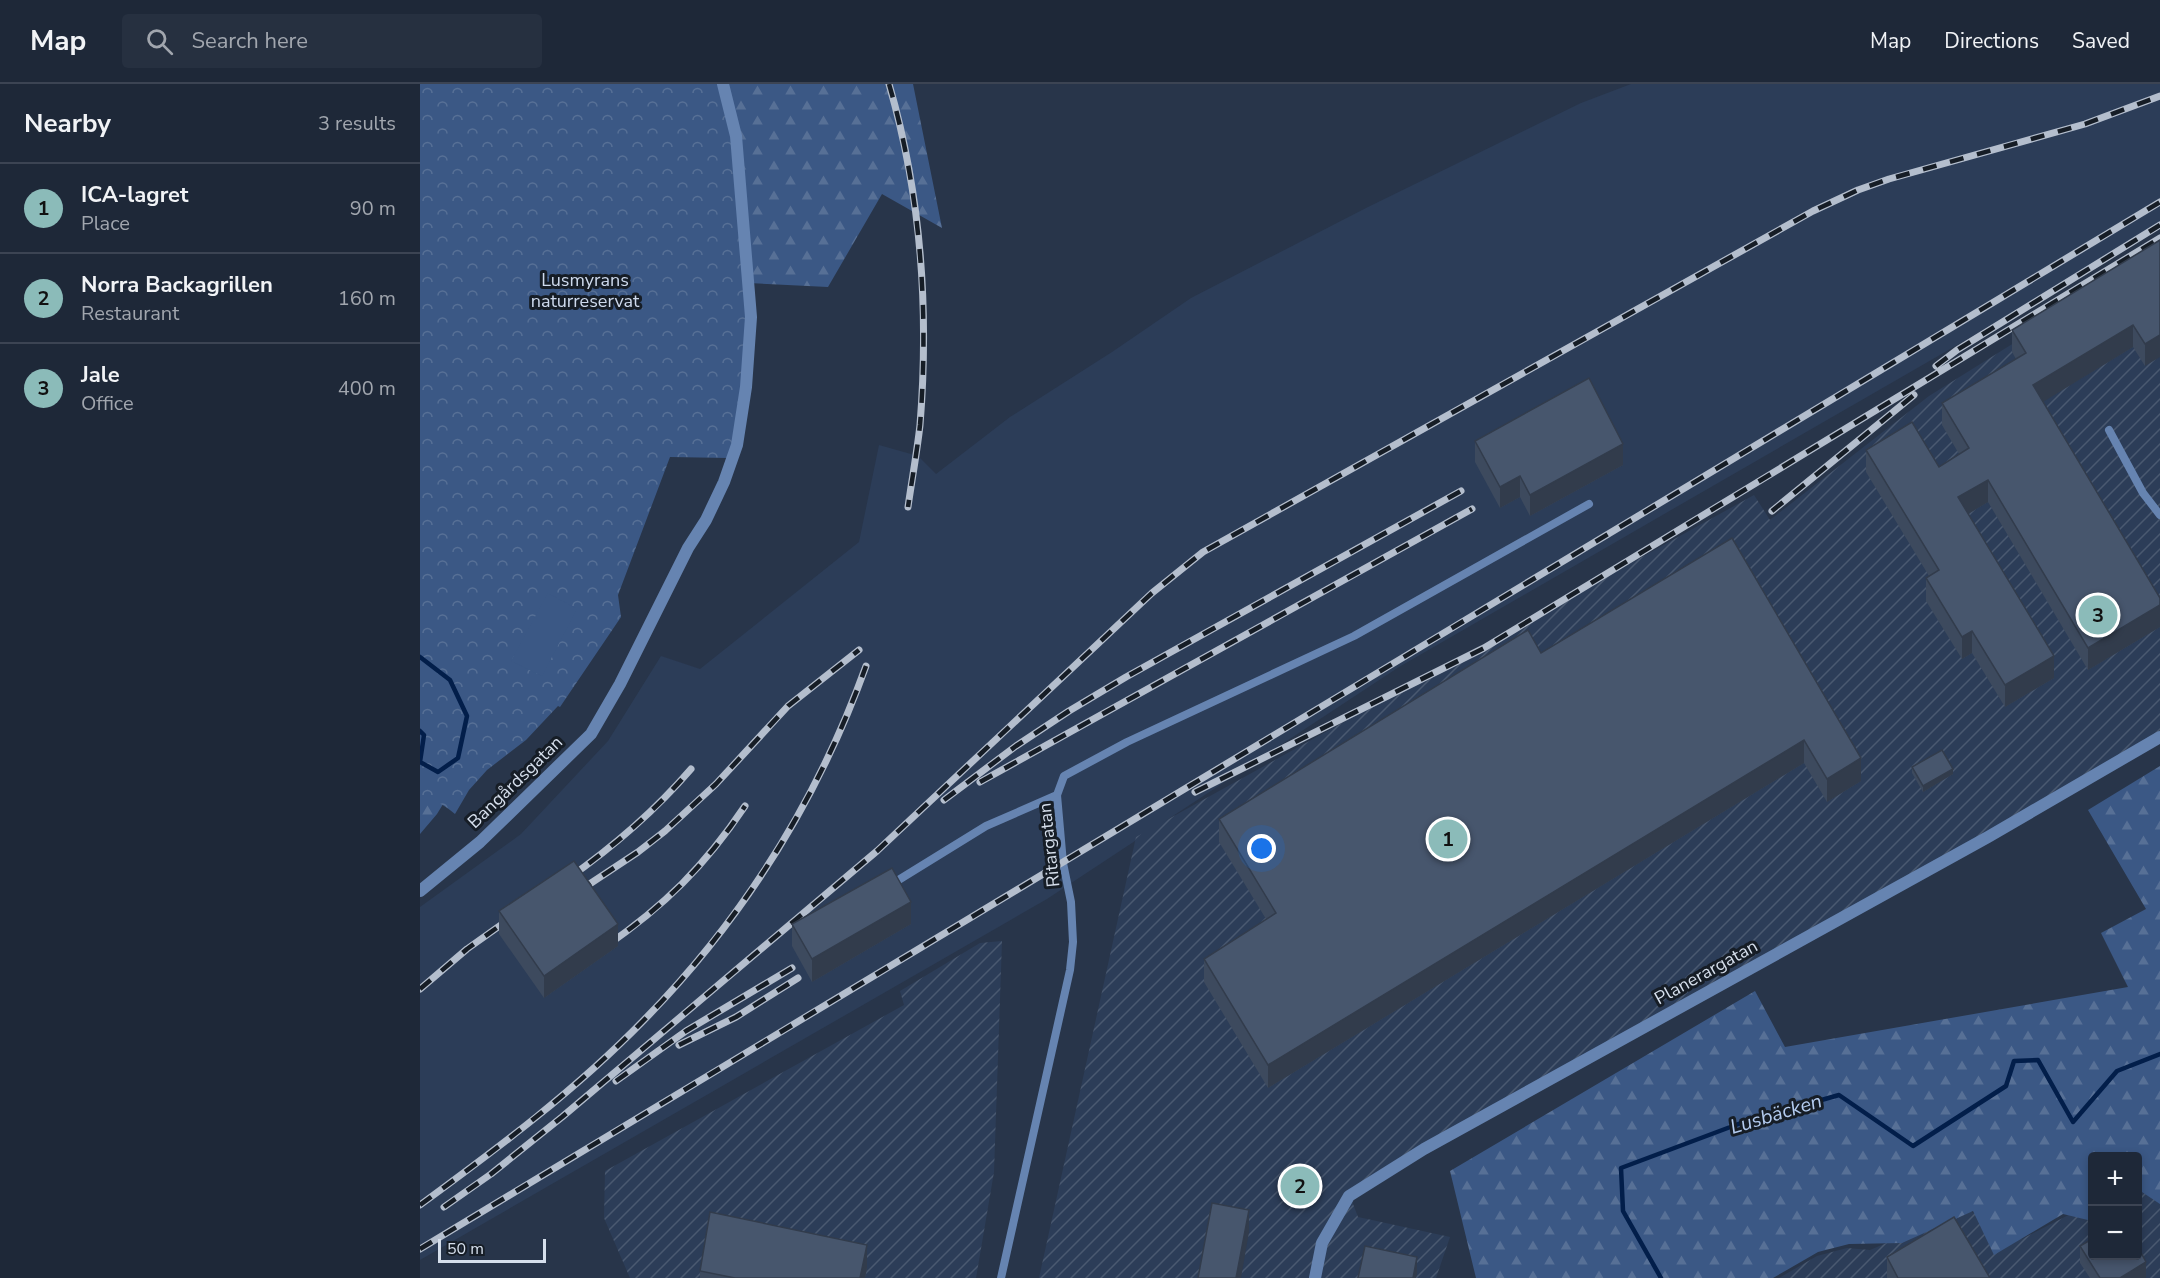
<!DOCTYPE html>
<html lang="en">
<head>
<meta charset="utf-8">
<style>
  :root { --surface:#1e2838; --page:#263040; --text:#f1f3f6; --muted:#a1a6ae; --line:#3c4453; --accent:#8bbbb9 }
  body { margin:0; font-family:"Nunito Sans",sans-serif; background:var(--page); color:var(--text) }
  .controls { position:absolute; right:18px; bottom:18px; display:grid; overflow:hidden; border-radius:6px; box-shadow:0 3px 9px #0003 }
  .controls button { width:54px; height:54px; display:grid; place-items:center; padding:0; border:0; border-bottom:2px solid var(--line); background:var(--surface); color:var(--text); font:30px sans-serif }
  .scale { position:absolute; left:18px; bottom:15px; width:108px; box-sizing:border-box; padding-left:6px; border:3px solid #d6dfec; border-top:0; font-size:16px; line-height:21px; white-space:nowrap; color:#d6dfec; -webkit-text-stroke:4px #161d26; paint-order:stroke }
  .you { position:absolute; left:842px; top:765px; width:21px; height:21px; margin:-15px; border:4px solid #fff; border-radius:50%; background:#1a73e8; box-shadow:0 0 0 9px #1a73e833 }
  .badge { display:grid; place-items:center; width:39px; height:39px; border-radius:50%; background:var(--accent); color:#111; font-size:20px; font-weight:700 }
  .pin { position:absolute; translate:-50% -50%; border:3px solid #fff; box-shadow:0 2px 6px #0006 }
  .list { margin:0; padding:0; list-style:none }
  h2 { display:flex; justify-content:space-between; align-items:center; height:78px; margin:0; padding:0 24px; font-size:26px }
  h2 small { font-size:20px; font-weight:400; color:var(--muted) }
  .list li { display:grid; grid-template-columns:39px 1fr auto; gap:18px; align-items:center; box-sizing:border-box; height:90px; padding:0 24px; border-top:2px solid var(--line) }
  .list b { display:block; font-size:22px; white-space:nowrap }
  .list p { margin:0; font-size:20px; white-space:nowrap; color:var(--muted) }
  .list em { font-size:20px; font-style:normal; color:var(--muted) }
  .icon { flex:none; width:33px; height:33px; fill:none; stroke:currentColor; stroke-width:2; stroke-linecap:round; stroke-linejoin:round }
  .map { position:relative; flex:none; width:1740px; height:1194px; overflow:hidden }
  header { display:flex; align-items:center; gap:36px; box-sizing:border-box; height:84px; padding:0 30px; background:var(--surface); border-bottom:2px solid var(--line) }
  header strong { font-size:28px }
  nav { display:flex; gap:33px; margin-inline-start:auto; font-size:21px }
  .search { width:420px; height:54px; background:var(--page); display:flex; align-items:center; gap:15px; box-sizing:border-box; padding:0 21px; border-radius:6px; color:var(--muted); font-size:22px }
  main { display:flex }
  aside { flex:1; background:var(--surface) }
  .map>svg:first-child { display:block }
</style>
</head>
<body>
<header>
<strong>Map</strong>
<div class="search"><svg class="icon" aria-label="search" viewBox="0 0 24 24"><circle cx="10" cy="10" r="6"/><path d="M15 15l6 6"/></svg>Search here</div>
<nav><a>Map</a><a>Directions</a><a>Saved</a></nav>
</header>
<main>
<aside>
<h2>Nearby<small>3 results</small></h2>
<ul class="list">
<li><span class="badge">1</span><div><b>ICA-lagret</b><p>Place</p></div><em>90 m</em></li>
<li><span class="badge">2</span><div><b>Norra Backagrillen</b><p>Restaurant</p></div><em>160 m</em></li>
<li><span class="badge">3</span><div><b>Jale</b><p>Office</p></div><em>400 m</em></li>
</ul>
</aside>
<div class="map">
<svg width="1740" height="1194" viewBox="0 0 1740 1194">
  <defs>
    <pattern id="industrial-furrows" width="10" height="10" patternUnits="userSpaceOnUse" patternTransform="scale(1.5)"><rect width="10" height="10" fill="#2c3d58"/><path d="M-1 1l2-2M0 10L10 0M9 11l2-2" fill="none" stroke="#4a5970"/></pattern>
    <pattern id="forest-firs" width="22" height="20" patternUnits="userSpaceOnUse" patternTransform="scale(1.5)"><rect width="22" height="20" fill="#3b5885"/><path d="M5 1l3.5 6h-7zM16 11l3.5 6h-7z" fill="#577096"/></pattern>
    <pattern id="park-crowns" width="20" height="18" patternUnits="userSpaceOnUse" patternTransform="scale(1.5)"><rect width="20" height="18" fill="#3b5885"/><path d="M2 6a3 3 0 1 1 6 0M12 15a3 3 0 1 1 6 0" fill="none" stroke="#577096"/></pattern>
  </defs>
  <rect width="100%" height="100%" fill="#28354a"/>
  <!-- built -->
  <path fill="#2c3d58" d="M1211,0H1740V144L979,583L627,815L0,1176V823L101,750L188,657L241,572L280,585L439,458L459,361L498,372L516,390L590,333L692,268L771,214L948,123L1161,19Z"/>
  <!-- industrial -->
  <path fill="url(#industrial-furrows)" d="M1740,168V653L930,1112L938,1133L1030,1153L1016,1194H619L716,753L1334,411L1350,436L1509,312Z
    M582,857L574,1088L556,1194H210L184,1134L185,1087L484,921L480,907L560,859Z
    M1740,1084V1194H1359L1397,1172L1427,1164L1450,1166L1546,1125L1602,1155L1672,1119V1172H1718V1096Z"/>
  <!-- forest -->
  <path fill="url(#forest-firs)" d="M0,0H493L522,144L462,110L408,203L288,197L64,653L17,730L0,750Z
    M1740,682V1120L1722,1108L1718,1110V1072H1672V1137L1643,1130L1574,1171L1553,1127L1482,1159L1429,1160L1398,1168L1353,1194H1056L1030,1087L1335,907L1365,963L1708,903L1681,849L1726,825L1668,726Z"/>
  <!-- park -->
  <path fill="url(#park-crowns)" d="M0,0H308L330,128L332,249L309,374L250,373L198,511L201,533L140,623L138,622L106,656L67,686L49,706L35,730C23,720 15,714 0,721Z"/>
  <!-- pitch -->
  <path fill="#3b5885" d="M128,509L157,525L122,592L91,577Z"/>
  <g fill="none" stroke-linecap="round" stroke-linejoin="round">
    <!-- stream -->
    <path stroke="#021e4a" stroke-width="4.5" d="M0,573L30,596L47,632L38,674L18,688L0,678L4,651L0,647
      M1241,1194L1203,1127L1201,1084L1321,1039L1419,1011L1493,1062L1586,1002L1594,977L1618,976L1653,1038L1697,987L1740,970"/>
    <!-- lane -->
    <path stroke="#6684b1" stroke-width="8" d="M1689,346L1723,409L1740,431
      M472,800L566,742L637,711
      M581,1194L650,886L653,858L651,818L643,779L637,711L644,692L707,658L934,552L1169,420"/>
    <!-- street -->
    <path stroke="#6684b1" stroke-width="12" d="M0,807L60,758L171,650L200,600L268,464L286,436L304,398L317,361L326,303L331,233L316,52L303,0
      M895,1194L902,1159L929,1112L1004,1065L1568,753L1740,653"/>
    <!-- rail casing -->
    <g stroke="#b4becd" stroke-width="7">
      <path id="rail" d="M469,0C501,110 509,228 500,341C497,368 492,395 488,423
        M1516,282L1537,266L1740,141
        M1352,427L1494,311
        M560,698L1052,425
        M775,708L1064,564L1740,154
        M524,716L596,662L649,627L706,593L1041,407
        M146,796C193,763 234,728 271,685
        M159,807L218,768L245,747L296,700L368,622L439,566
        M185,863C245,821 284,783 325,722
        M0,905L47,865L92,833
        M259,961L316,933L378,894
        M196,997L266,947L372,884
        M0,1121C78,1064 156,1006 224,936C323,835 398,715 446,582
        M24,1123L71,1090L142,1033L457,767L732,509L783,468L1393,127L1438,106L1469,95L1665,40L1740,12
        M0,1165L1740,118"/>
    </g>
    <!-- rail -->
    <use href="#rail" stroke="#161d26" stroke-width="4.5" stroke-dasharray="14" stroke-linecap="butt"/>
  </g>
  <!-- wall -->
  <path fill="#3d4a5e" d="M1740,156L1725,282L1713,263L1622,318L1740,514V543L1668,586L1568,418L1548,430L1634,594L1585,623L1552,569L1542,575L1506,517V494L1509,492L1446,388V366L1519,383L1539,370L1522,341V319L1596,275L1592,268V246Z
    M1055,357L1203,381L1110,432L1100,413L1080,424L1055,378Z
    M1312,454L1441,697L1407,718L1384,679L848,1004L784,898V875L846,835L799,758V735L1121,569Z
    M1492,683L1533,690L1503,708L1492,689Z
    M79,827L198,862L124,914L79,850Z
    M372,840H491L392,898L372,862Z
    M1660,1162L1726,1194H1670L1660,1179Z
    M1467,1173L1570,1194H1467Z
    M447,1184L445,1194H280V1187Z"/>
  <!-- shaded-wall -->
  <path fill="#323c4c" d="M1713,241V263L1613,324V301Z
    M1740,251V273L1725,282V260Z
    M1203,360V381L1110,432V411Z
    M1100,392V413L1080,424V403Z
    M1568,396V418L1538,436V413Z
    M1740,521V543L1668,586V564Z
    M1552,547V569L1542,575V553Z
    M1634,572V594L1585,623V601Z
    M1384,656V679L848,1004V981Z
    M1441,674V697L1407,718V695Z
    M1533,685V690L1503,708V702Z
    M491,818V840L392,898V875Z
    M198,840V862L124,914V892Z
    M829,1126V1148L821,1194H816Z
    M447,1161V1184L445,1194H440Z
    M997,1173V1190L996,1194H993Z
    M1726,1178V1194H1700Z"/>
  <!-- building -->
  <path fill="#47566d" stroke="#323c4c" stroke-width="1.5" d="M1740,156V251L1725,260L1713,241L1613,301L1740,514V521L1668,564L1568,396L1538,413L1634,572L1585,601L1552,547L1542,553L1506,494L1519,486L1446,366L1492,338L1519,383L1549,364L1522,319L1606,269L1592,246Z
    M1169,294L1203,360L1110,411L1100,392L1080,403L1055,357Z
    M1312,454L1441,674L1407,695L1384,656L848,981L784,875L856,829L799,735L1108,546L1121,569Z
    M1522,666L1533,685L1503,702L1492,683Z
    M154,777L198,840L124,892L79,827Z
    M472,784L491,818L392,875L372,840Z
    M792,1119L829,1126L816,1194H778Z
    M290,1128L447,1161L440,1194H315L280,1187Z
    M1534,1133L1570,1194H1478L1467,1173Z
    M1672,1155V1172H1718V1163L1726,1178L1700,1194H1680L1660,1162Z
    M945,1162L997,1173L993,1194H938Z"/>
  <g text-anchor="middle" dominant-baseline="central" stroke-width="6" stroke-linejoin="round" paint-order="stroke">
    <!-- park labels -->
    <g font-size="18" fill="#cedaed" stroke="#161d26">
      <text x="165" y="196">Lusmyrans<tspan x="165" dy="21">naturreservat</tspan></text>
    </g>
    <!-- street labels -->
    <g font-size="18" fill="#d6dfec" stroke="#161d26">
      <text transform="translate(95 698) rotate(-44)">Bangårdsgatan</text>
      <text transform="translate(629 761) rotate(-96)">Ritargatan</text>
      <text transform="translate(1286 888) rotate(-29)">Planerargatan</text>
    </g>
    <!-- water labels -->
    <g font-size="20" font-style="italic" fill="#b4ccf0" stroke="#161d26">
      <text transform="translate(1356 1030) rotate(-17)">Lusbäcken</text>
    </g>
  </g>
</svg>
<div class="controls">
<button>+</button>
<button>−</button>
</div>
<div class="scale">50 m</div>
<div class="you"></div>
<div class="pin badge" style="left:1028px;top:755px">1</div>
<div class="pin badge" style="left:880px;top:1102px">2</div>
<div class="pin badge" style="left:1678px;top:531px">3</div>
</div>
</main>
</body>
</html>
